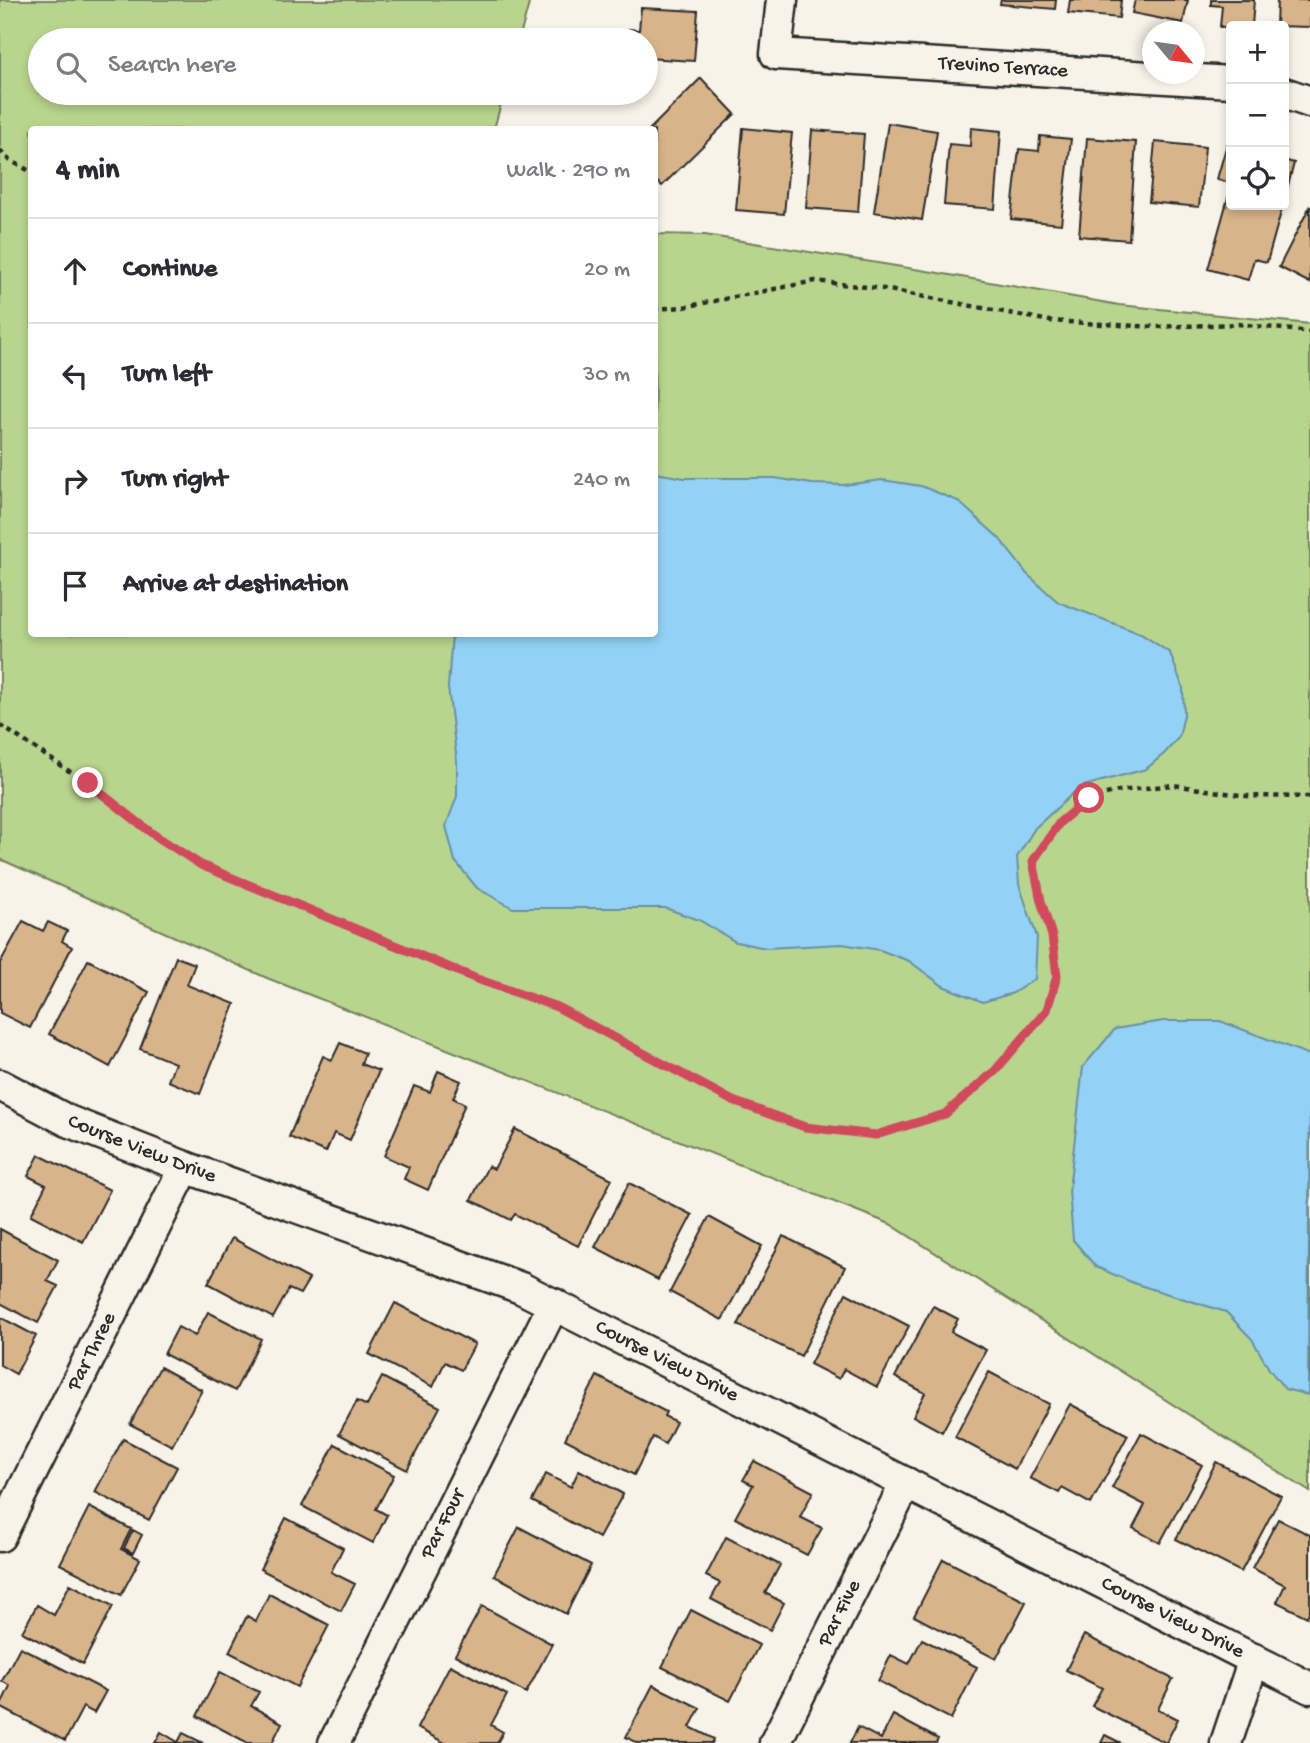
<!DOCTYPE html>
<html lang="en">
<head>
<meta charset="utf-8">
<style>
  :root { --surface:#fff; --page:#f7f7f7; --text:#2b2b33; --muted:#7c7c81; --line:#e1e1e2 }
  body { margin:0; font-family:"Gochi Hand",sans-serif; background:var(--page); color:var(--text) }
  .controls { position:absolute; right:21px; top:21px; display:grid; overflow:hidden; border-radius:7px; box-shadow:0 4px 10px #0003 }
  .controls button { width:63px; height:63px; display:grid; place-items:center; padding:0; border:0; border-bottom:2px solid var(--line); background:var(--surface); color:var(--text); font:35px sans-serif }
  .compass { position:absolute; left:1142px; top:21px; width:63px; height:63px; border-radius:50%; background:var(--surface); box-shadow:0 4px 10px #0003; rotate:119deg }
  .stop { position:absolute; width:21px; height:21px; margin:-16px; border:5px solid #d1495b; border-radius:50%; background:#fff }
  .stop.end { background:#d1495b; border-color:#fff; box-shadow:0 2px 7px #0008 }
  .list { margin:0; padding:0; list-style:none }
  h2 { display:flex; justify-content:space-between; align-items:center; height:91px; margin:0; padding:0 28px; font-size:30px }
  h2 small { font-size:23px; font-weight:400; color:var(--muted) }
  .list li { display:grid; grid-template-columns:46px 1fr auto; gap:21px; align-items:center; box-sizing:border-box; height:105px; padding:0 28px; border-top:2px solid var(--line) }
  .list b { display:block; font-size:26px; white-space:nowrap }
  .list em { font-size:23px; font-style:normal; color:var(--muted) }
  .icon { flex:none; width:38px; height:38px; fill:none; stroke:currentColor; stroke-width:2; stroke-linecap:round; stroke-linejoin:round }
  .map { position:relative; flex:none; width:1310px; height:1743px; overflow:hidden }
  .search { position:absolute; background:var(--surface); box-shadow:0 4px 10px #0003; left:28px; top:28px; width:630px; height:77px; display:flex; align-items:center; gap:18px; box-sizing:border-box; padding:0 24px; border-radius:38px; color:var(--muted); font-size:26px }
  .panel { position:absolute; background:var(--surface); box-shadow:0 4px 10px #0003; left:28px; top:126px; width:630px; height:511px; border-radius:7px }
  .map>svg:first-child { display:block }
</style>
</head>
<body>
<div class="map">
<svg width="1310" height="1743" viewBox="0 0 1310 1743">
  <rect width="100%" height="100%" fill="#f7f3e8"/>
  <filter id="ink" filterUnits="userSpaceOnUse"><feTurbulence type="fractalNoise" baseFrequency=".0143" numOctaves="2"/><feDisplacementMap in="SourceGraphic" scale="14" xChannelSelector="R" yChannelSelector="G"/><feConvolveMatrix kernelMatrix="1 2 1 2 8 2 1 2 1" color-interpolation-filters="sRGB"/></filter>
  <g filter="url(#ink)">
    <!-- green -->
    <path fill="#b8d58d" stroke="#72805c" stroke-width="2" d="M0,0H530L519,40H40V93H504L494,129L32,130V634H654L655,234L705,235L933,272L1119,305L1310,324V1492L890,1224L267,978L0,859Z"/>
    <!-- water -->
    <path fill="#93d2f4" stroke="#698fa4" stroke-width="2" d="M655,473L685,478H775L812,484L844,485L882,480L921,486L958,501L999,538L1027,574L1058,602L1141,634L1170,653L1183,688L1184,715L1179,737L1165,753L1146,769L1080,787L1035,828L1017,857L1019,884L1037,937L1035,979L1013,993L983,1002L943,986L909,961L880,950L842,944L766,948L736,942L699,920L665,908H513L477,888L455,861L446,826L457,796V762L448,687L452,634H654Z
      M1163,1021H1220L1310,1055L1308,1395L1285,1389L1269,1369L1252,1339L1226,1312L1136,1284L1096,1267L1073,1240L1069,1190L1083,1067L1115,1029Z"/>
    <!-- building -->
    <path fill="#d8b48a" stroke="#2b2b2b" stroke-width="2" d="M1001,0H1056L1055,9L1000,4Z
      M1070,0H1121L1119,18L1068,13Z
      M1135,0H1188L1183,23L1132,13Z
      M1211,0H1254L1252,26L1220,27L1222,6L1211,5Z
      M1277,0H1310V27L1276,26Z
      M641,8L698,11L694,61L646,58V40H628L629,29L639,30Z
      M701,78L735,114L662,186L654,179V130H649Z
      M888,123L937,131L922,220L874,212Z
      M743,128L792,133L784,214L736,210Z
      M971,128L1001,131L995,209L944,205L949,144L970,146Z
      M812,130L864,134L858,212L806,208Z
      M1040,136L1071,139L1061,224L1011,219L1019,149L1039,151Z
      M1087,138L1136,142L1129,240L1079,236Z
      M1155,142L1205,147L1199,207L1149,202Z
      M1227,144L1231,146V183L1217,179Z
      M1284,160L1294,163L1284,201Z
      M1231,187V205H1283L1267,262L1254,259L1248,280L1208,269Z
      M1310,206V283L1279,267Z
      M23,921L43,931L48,922L67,931L62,941L72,947L30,1028L0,1013V963Z
      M176,957L195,964L187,985L235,1004L200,1094L168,1081L175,1063L140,1049Z
      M88,960L149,992L110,1067L49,1034Z
      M340,1043L365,1053L361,1064L379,1071L350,1140L334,1133L326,1152L289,1137L323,1056L332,1060Z
      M438,1071L461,1081L453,1098L465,1104L428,1190L404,1179L409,1167L384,1156L414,1086L430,1092Z
      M515,1129L612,1179L578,1246L515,1214L511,1220L471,1200L488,1166L494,1169Z
      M39,1155L110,1190L83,1242L31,1215L46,1185L28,1176Z
      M629,1183L692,1215L658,1280L595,1247Z
      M709,1217L762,1246L722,1320L670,1292Z
      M0,1229L58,1260L47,1281L58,1286L38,1323L0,1303Z
      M783,1236L845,1267L801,1356L738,1325Z
      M232,1238L309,1279L300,1294L289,1289L273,1318L208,1283Z
      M846,1293L909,1326L877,1387L844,1369L839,1379L810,1364Z
      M395,1303L475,1344L461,1370L445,1362L433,1387L369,1354Z
      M933,1306L958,1319L951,1332L986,1350L942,1432L913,1416L925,1393L895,1377Z
      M208,1312L261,1339L235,1391L164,1354L178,1327L195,1336Z
      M0,1317L36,1336L16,1374L0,1365Z
      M160,1367L202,1390L172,1446L130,1424Z
      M989,1372L1049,1404L1015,1469L955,1437Z
      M597,1376L666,1412L664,1416L676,1422L665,1444L653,1437L634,1475L565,1439Z
      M382,1377L440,1407L407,1470L339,1434L357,1401L367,1406Z
      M1070,1404L1128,1435L1091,1504L1062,1488L1059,1493L1030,1478Z
      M1141,1433L1202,1465L1160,1543L1133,1528L1145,1505L1112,1488Z
      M123,1439L177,1467L149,1520L95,1492Z
      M335,1444L394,1475L376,1509L387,1515L373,1543L302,1506Z
      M754,1461L813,1492L800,1517L822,1528L807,1555L735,1518L753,1485L743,1480Z
      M1216,1462L1281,1496L1241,1572L1176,1539Z
      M579,1470L623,1494L599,1538L532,1501L546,1474L571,1487Z
      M89,1507L131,1529L121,1549L140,1559L121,1595L60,1564Z
      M286,1518L343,1548L331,1572L355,1584L341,1611L260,1569Z
      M1278,1519L1310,1535V1610L1307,1617L1277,1602L1285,1585L1252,1568Z
      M519,1527L591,1565L566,1614L494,1575Z
      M133,1530L142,1535L133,1553L124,1548Z
      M726,1537L780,1565L765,1593L784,1603L770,1630L711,1599L720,1583L706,1576Z
      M943,1559L1026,1602L996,1659L914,1616Z
      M70,1584L113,1606L83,1664L22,1632L37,1605L54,1615Z
      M269,1594L329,1625L297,1687L229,1652L247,1616L256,1621Z
      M482,1606L552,1644L526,1693L455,1655Z
      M691,1610L759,1645L730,1701L662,1667Z
      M1084,1635L1173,1679L1158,1709L1178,1719L1166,1743L1092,1706L1102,1688L1066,1670Z
      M922,1639L977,1667L951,1719L878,1681L891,1655L909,1664Z
      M20,1647L106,1691L94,1713L83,1707L65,1741L0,1707L10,1686L2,1681Z
      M450,1665L507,1695L491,1725L503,1732L497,1743H445L417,1728Z
      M220,1672L259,1692L251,1706L282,1723L272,1743H248L197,1716Z
      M653,1685L700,1708L690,1727L714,1739L712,1743H638L626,1737Z
      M893,1715L938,1739L936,1743H850L858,1727L881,1739Z
      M161,1732L178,1742L183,1733L203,1743H155Z
      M1105,1735L1121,1743H1101Z"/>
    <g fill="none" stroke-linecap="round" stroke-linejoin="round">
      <!-- street casing -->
      <g stroke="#2b2b2b" stroke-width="35">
        <g id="street">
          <path id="s1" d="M782,0L776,54L1231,82"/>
          <path d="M1284,93L1310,102"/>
          <path id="s2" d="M0,1085L68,1121L185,1167L521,1288L1310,1688"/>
          <path id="s3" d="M0,1536L185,1167"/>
          <path id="s4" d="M334,1743L554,1304"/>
          <path id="s5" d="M775,1743L906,1483"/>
          <path d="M1226,1743L1254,1659"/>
        </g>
      </g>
      <!-- path -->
      <path stroke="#2b2b2b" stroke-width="4.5" stroke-dasharray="5 5" stroke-linecap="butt" d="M0,150L9,160L32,172
        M654,309L684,307L815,281L884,289L1050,321L1155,327L1238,324L1310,332
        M0,725L87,783L153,834L200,865L477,980L557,1007L733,1101L805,1127L876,1135L945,1114L994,1072L1047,1010L1057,976L1052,936L1041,901L1033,861L1060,822L1089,798L1119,791L1173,785L1246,796L1310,797"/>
      <!-- street -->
      <use href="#street" stroke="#f7f3e8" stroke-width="30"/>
    </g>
  </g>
  <g fill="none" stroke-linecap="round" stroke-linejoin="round" filter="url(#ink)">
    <!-- route -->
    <path stroke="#d1495b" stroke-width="9" d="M88,783L153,834L201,865L477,979L557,1007L733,1101L805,1127L876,1135L945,1114L994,1072L1047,1010L1057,976L1052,936L1041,901L1033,861L1060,822L1089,798"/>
  </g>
  <g text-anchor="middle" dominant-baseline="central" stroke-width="7" stroke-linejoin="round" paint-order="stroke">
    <!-- street labels -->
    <g font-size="21" fill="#2b2b2b" stroke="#f7f3e8">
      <text stroke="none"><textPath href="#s1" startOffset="282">Trevino Terrace</textPath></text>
      <text stroke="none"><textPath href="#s2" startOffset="156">Course View Drive</textPath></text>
      <text stroke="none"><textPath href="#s3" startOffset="206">Par Three</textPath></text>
      <text stroke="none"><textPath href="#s2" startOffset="723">Course View Drive</textPath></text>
      <text stroke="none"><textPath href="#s4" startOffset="245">Par Four</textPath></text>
      <text stroke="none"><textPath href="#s5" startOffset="145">Par Five</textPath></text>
      <text stroke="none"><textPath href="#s2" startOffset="1290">Course View Drive</textPath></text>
    </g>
  </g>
</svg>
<div class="controls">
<button>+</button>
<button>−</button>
<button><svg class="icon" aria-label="locate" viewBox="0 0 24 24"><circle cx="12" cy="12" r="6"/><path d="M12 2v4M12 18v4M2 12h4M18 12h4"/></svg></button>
</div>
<svg class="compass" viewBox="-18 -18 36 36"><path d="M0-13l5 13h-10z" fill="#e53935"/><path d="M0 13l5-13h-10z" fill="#7c7c81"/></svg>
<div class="stop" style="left:1089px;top:798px"></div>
<div class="stop end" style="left:88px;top:783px"></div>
<div class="search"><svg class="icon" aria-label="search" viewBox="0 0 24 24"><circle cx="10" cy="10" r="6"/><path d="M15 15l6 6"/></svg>Search here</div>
<section class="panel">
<h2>4 min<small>Walk · 290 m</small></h2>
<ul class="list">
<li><svg class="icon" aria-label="ahead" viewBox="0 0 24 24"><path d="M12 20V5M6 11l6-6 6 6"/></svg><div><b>Continue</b></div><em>20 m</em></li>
<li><svg class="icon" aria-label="left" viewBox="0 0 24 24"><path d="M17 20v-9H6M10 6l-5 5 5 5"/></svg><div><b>Turn left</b></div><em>30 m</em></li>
<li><svg class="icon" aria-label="right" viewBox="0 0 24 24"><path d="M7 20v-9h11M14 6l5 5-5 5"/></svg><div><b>Turn right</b></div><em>240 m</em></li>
<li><svg class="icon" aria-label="arrive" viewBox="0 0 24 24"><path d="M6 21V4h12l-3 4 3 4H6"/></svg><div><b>Arrive at destination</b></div></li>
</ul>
</section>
</div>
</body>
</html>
